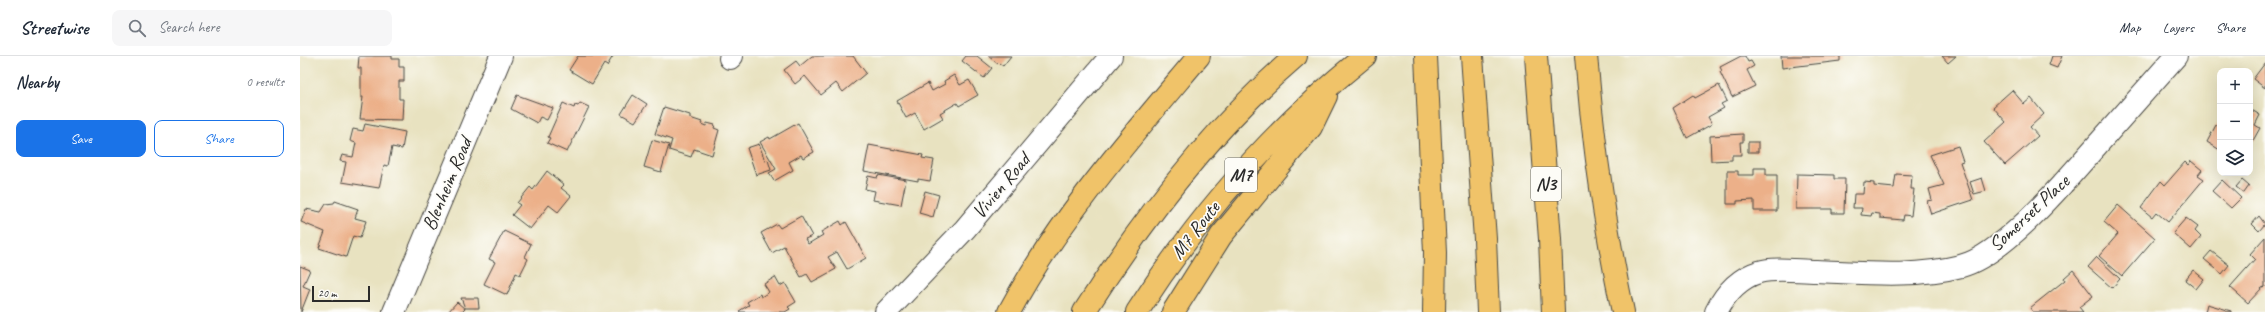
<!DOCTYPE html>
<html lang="en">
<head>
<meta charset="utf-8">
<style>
  :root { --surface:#fff; --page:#f6f6f7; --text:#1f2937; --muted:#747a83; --line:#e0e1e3; --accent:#1a73e8 }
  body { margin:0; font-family:Caveat,sans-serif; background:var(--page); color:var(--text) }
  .controls { position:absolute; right:12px; top:12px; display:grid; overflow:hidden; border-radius:8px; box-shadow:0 4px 16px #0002 }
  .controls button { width:36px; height:36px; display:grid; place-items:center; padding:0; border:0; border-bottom:1px solid var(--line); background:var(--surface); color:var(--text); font:20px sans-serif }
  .scale { position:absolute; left:12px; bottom:10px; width:58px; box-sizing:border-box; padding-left:4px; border:2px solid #2b2b2b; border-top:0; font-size:11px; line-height:14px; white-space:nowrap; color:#2b2b2b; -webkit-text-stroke:3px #fdfcf7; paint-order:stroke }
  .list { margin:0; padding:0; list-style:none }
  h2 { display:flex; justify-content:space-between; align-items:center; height:52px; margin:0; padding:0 16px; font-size:17px }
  h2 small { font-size:13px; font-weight:400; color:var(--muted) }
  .actions { display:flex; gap:8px; padding:12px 16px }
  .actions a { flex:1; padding:9px 0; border:1px solid var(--accent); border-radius:8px; text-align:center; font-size:14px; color:var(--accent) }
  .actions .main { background:var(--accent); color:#fff }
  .icon { flex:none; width:22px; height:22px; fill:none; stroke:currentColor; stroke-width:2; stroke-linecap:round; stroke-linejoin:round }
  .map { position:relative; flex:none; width:1965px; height:256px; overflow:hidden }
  header { display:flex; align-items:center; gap:24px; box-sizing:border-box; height:56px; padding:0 20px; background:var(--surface); border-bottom:1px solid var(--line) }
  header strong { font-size:19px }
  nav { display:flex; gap:22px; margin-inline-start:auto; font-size:14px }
  .search { width:280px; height:36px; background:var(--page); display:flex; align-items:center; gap:10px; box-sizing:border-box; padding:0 14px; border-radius:8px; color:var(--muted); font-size:15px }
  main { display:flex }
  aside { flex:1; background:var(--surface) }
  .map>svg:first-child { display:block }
</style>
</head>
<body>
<header>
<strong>Streetwise</strong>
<div class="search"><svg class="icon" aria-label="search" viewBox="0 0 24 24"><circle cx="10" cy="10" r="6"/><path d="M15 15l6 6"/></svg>Search here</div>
<nav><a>Map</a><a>Layers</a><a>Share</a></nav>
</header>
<main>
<aside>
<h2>Nearby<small>0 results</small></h2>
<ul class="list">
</ul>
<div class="actions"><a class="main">Save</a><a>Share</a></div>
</aside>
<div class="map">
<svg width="1965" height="256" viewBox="0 0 1965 256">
  <rect width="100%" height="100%" fill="#fdfcf7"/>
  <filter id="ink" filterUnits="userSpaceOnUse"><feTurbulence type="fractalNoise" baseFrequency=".025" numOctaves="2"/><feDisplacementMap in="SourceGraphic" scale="8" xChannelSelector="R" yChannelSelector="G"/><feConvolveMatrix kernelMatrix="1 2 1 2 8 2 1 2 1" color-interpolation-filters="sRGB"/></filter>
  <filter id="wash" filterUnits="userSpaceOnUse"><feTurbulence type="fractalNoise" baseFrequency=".012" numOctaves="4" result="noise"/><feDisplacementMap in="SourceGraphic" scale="16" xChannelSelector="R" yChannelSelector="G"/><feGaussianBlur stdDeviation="0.9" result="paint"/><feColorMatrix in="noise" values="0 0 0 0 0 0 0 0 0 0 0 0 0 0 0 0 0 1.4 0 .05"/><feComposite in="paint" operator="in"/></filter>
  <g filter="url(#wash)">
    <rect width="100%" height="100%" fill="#e8e2c0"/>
    <g id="blocks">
      <!-- building -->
      <path fill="#ecb089" d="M59,0H92V3H99V11H104V25H99V43H103L102,64L60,63L63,41H61V12H58Z
        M278,0H313L307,10L304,8L292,28L269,14Z
        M512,0H553L566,17L543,36L536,27L521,39L505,20L495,28L484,14L496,5L500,10Z
        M666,0H677L692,12L684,22L662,5Z
        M688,0H711L703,10L699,7L698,8Z
        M1441,0H1445L1448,6L1451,5L1454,10L1447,14L1455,30L1432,41L1420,16L1422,15L1420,11Z
        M1481,0H1540V5L1482,12Z
        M1642,0H1656L1648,7Z
        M1752,0H1762L1757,12L1749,9Z
        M1965,7V32L1953,23Z
        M654,19L660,29L669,24L678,39L659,50L657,47L640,57L643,62L624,73L615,57L606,62L597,45L628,27L632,35L645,28L644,25Z
        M1419,29L1427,45L1421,48L1424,52L1408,61L1412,68L1387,82L1373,52L1393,39L1395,42Z
        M1712,34L1724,48L1731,42L1744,58L1730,71L1738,80L1705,109L1684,86L1706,66L1693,51Z
        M217,39L253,52L247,64L240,61L237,67L211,53Z
        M333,39L347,48L335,66L321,58Z
        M263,47L274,52L275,49L278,50L280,47L289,51L267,96L247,87L250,82L248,81Z
        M364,51L390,59V62L402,66L401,68L406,70L407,67L415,69L414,72L419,74L412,99L394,93L391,101L369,94L372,84L355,78Z
        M1950,53L1960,59L1955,69L1960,72L1950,90Z
        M498,67L514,96L503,102L501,99L489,106L493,114L474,125L469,117L476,113L460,86L469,81L470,83Z
        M65,68L105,76L102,93L92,91L88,110L84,109L79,132L42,126L46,106L40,105L42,99L53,101L56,87L50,85L53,73L63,75Z
        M1916,69L1920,71V94L1907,86Z
        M1443,78V86H1440L1441,99H1432V104L1411,105L1410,80Z
        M352,84L369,89L361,116L344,111Z
        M1448,86H1458V96H1448Z
        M459,88L465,105L468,104L471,114L456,119L447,92Z
        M569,89L623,99L622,102L634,104L630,125L618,123V125L564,115Z
        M1658,90L1663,105L1660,106L1673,144L1631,158L1627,145L1632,144L1629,133L1644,129L1630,99Z
        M1891,105L1902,114L1898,119L1904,123L1868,166L1856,156L1852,161L1841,152L1861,125L1865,129L1885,106L1888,109Z
        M1454,112H1466V119H1477V155H1454V144L1437,145V148H1427V115H1438V119H1454Z
        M247,115L264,129L261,132L271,140L258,156L249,149L230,173L212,159L220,149L217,147L230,131L233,134Z
        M1497,118L1534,119V123H1545L1544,157H1532V153H1496Z
        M1596,118L1612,119L1611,133H1614L1611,160L1604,159L1603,164L1580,162V158L1572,157L1571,160L1561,159L1562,152H1553L1554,138H1563L1564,126L1574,127V130L1594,132Z
        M578,119L606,124L601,149L573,144L575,135L565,133L568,120L577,122Z
        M1682,122L1686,135L1674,138L1670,126Z
        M1922,124L1941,142L1931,152L1912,135Z
        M1942,124L1949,130L1944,137L1936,131Z
        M625,135L639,139L633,161L619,157Z
        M35,145L58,153L55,162L66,165L60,182L53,180L46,201L19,192L25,176L1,166L6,153L21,156L26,148L34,147Z
        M1818,149L1855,182L1822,220L1799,200L1818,178L1804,166Z
        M501,160L512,180L505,183L508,188L523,179L521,176L540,165L542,169L546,166L566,202L547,213L537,196L528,201L536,213L512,226L507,218L501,221L484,190L472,197L461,177L477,168L480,172Z
        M1959,160L1965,168L1959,175L1952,168Z
        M1886,162L1898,171L1895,175L1901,181L1891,193L1873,177Z
        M204,175L231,188L225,201L228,203L220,219L216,217L207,239L184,228L195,206L189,203Z
        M1965,181V231L1962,232L1948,247L1930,231L1955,203L1950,198Z
        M1911,195L1929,209L1922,218L1904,203Z
        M1797,201L1820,223L1812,232L1788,211Z
        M0,210L10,214L3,230L10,233L1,256Z
        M1773,214L1793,240L1779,251L1783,256H1733L1730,252L1765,224L1764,222Z
        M1893,214L1904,223L1896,233L1885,224Z
        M475,221L480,230L485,227L496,246L488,251L490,253L485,256H440L439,255L449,249L447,246L460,238L461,241L469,236L464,228Z
        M161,242H178L179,252H165Z
        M157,246L165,253L162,256H148Z
        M1907,248L1931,255V256H1905Z"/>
    </g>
  </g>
  <g filter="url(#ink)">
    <use href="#blocks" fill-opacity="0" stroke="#474641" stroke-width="1"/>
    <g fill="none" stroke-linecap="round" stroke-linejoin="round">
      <!-- minor casing -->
      <g stroke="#474641" stroke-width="24">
        <path id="minor" d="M430,2L432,0
          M94,256L201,0
          M586,256L665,173L811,0
          M1416,256C1425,238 1439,222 1459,216C1476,211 1498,215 1516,215C1565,217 1614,222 1661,210C1704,199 1767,123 1798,88C1824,59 1850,29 1876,0"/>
      </g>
      <!-- highway casing -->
      <g stroke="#474641" stroke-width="24">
        <path id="highway" d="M1126,0L1135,197L1134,256
          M1172,0L1185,183L1188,256
          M1236,0L1250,183L1253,256
          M1286,0C1293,87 1305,171 1323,256
          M709,256C759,162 831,81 899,0
          M784,256C843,163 912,72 996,0
          M837,256C899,159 975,72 1065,0
          M873,256L921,180L1011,71L1026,40"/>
      </g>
      <!-- minor -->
      <use href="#minor" stroke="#fff" stroke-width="22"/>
      <!-- highway -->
      <use href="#highway" stroke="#f0c369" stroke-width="22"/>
    </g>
  </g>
  <g text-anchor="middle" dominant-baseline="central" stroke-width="3.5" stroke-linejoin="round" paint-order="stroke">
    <!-- shield labels -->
    <g fill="#fdfcf7" stroke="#6a6a68" stroke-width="1">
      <rect x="925" y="102" width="32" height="34" rx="3"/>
      <rect x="1231" y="111" width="30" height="34" rx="3"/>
    </g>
    <g font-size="19" font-weight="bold" fill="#2b2b2b">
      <text x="941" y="119">M7</text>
      <text x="1246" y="128">N3</text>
    </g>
    <!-- street labels -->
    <g font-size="20" fill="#2b2b2b" stroke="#fdfcf7">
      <text transform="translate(147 128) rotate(-67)">Blenheim Road</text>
      <text transform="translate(701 130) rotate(-50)">Vivien Road</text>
      <text transform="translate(1729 157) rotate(-43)">Somerset Place</text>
      <text transform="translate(895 174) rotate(-52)">M7 Route</text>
    </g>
  </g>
</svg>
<div class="controls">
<button>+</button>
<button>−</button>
<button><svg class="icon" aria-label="layers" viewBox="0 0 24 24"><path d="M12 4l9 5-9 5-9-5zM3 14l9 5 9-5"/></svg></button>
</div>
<div class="scale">20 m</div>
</div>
</main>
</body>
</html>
